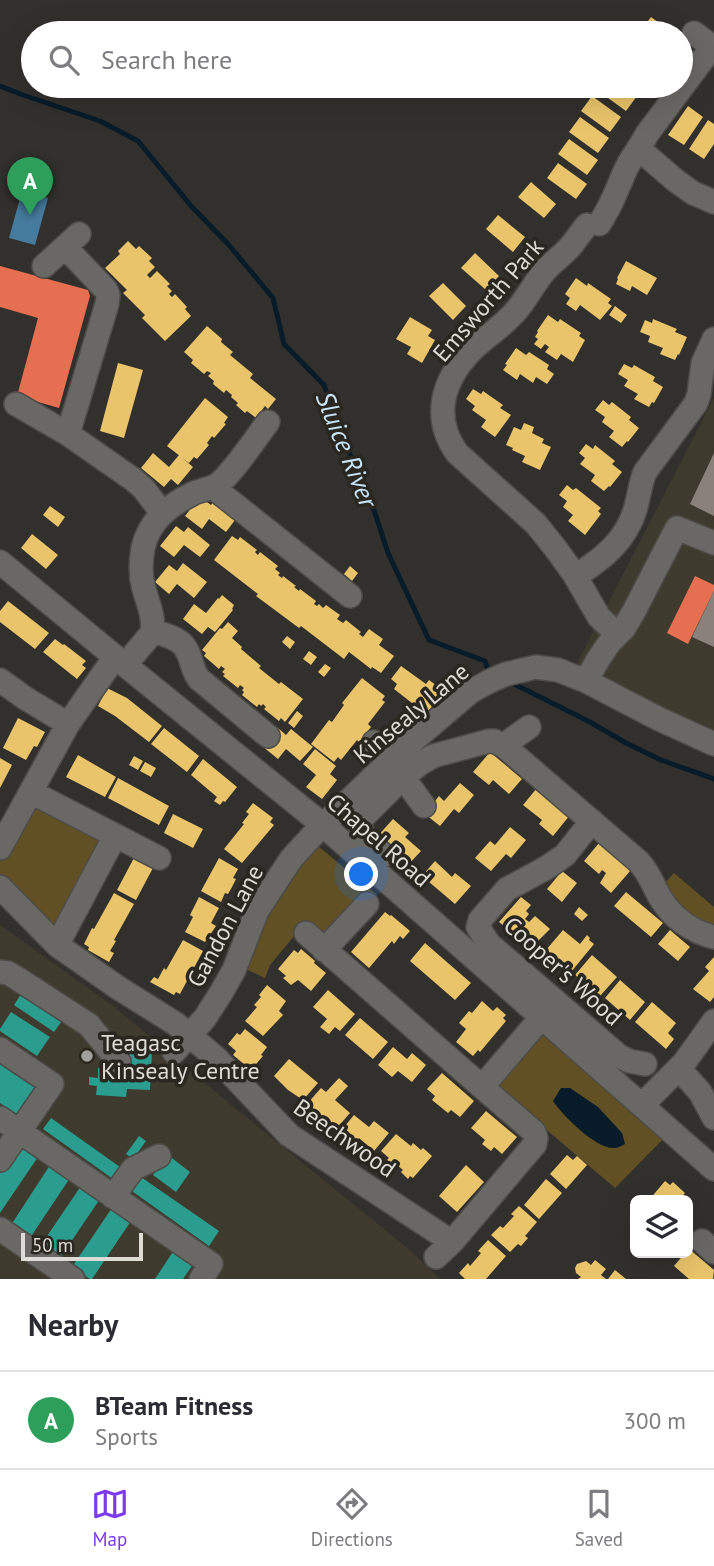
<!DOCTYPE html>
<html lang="en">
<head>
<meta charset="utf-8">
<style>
  :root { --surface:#fff; --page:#f2f2f3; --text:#2b2b33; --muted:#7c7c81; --line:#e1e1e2; --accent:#7c3aed }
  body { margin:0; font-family:"PT Sans",sans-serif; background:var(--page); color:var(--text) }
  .controls { position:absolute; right:21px; bottom:21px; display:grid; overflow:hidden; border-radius:10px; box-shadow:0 7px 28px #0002 }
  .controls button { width:63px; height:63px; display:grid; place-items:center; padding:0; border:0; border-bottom:2px solid var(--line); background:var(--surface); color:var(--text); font:35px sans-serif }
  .scale { position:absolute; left:21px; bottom:18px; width:122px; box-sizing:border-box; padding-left:7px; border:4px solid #dddbd6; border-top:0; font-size:19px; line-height:24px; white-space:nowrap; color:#dddbd6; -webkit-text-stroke:5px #2a2720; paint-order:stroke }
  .you { position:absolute; left:362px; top:875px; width:24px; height:24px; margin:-18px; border:5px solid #fff; border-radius:50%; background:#1a73e8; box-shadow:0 0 0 10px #1a73e833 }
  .badge { display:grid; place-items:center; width:46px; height:46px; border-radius:50%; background:var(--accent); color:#fff; font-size:23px; font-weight:700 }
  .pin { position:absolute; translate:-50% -58px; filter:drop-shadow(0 2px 4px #0008) }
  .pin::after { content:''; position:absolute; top:37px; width:24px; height:21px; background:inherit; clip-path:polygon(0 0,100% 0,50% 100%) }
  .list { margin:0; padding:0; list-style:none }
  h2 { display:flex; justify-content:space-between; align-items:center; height:91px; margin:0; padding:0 28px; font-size:30px }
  h2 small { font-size:23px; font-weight:400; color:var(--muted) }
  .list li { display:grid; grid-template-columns:46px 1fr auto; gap:21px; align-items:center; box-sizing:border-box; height:98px; padding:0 28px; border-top:2px solid var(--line) }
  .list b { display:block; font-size:26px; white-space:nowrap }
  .list p { margin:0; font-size:23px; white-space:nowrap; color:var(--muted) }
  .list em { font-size:23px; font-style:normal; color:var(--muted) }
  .icon { flex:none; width:38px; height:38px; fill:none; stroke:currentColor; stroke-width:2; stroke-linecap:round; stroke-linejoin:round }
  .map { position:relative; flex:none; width:714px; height:1279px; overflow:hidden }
  .search { position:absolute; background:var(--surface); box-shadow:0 7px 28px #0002; left:21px; right:21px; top:21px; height:77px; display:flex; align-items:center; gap:18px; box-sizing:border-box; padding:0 24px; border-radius:38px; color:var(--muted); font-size:26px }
  .sheet { height:189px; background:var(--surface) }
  nav { display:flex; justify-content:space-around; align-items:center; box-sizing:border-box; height:98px; border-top:2px solid var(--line); background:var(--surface); font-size:19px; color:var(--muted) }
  nav a { display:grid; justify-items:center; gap:4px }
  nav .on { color:var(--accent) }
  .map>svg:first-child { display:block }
</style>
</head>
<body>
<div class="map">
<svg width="714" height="1279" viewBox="0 0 714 1279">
  <rect width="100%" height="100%" fill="#32302c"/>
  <!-- built -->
  <path fill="#3e3a2d" d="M714,398V740L573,671Z
    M0,925L112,1005L235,1108L411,1251L440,1279H0Z"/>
  <!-- green -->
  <path fill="#625025" d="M30,802L102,839L60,922L52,928L0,877V857Z
    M313,842L376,894L371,899L362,892C350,906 339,927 321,933L305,923L270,965L265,978L242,967L261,919Z
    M674,873L714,907V932L692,924L663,885Z
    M542,1028L667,1135L615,1188L495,1086Z"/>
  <!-- water -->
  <path fill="#071b29" d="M561,1088H570L598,1107L622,1133L625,1144C621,1146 618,1148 614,1148C596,1149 563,1116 553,1101Z"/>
  <!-- homes -->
  <path fill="#e9c46a" d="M651,17L673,33H642L640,32Z
    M599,86H623L637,96L626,111L597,90Z
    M592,96L621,117L610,132L581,111Z
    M688,106L703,117L684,145L668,135Z
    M580,117L609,138L598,153L569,132Z
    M708,120L714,124V144L704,159L689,149Z
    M569,139L598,160L587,175L558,154Z
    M558,163L587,184L576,199L547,178Z
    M531,182L556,204L544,218L518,197Z
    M498,215L525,237L513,252L486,229Z
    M128,241L136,249L139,246L152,258L149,261L155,267L147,275L150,278L157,271L170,284L167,286L172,291L169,294L172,297L175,294L187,307L185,309L191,316L165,341L142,318L145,315L123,293L127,290L105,268L120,254L118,251Z
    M475,253L499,276L486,290L461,268Z
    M626,261L657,278L647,295L632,286L630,291L616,284L618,279L617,278Z
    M576,278L587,286L588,283L611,299L608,303L612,306L600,320L580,305L576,311L566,304L570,298L565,294Z
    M443,283L466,306L453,320L429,296Z
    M615,306L627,315L621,323L609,315Z
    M548,315L558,322L560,319L581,333L579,336L585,340L573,362L561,354L557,360L545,352L549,347L545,344L541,349L534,344L538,339L535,337L538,332L537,331Z
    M410,317L432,330L428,336L435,340L422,363L407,354L411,347L396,339Z
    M653,319L677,329L675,332L687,337L679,355L678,354L675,360L660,354L663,348L648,342L650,336L640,332L645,320L652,323Z
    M207,326L222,339L221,342L233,352L230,355L253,374L250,378L276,399L268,409L265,406L256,418L247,411L245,413L236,405L238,403L231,397L232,395L226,390L224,393L213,384L214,381L208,376L211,373L207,371L204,374L191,363L193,360L184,352Z
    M516,348L526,355L529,352L549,365L547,369L554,374L547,384L536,377L533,383L520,374L517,380L503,370L507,365L505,364Z
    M118,363L143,370L124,438L100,431Z
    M624,364L632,368L634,365L655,377L653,381L663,387L654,403L652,402L649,407L634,399L638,394L624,386L628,380L618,374Z
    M473,389L481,394L483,391L503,405L500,408L511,415L495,437L481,427L486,420L472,410L475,406L466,399Z
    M205,398L228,417L224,423L226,424L214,438L212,436L207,443L209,445L197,459L194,457L189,463L167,446Z
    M603,400L609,405L612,402L631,417L629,420L639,428L628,442L627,441L622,447L609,437L614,431L602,422L605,417L595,410Z
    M524,423L534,427L532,433L544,439L542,443L551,447L540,470L522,462L525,456L512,450L513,448L506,445L514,427L521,430Z
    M586,444L593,449L595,445L615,461L612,464L622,472L610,487L609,486L604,491L591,481L595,475L580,464L585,458L579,453Z
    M153,453L169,467L179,455L193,467L178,485L171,479L164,487L141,468Z
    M567,485L573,490L576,488L601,508L598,511L601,514L585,535L568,521L573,515L563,507L567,501L559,495Z
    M200,497L211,505L215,499L238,516L226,532L209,519L202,529L185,516Z
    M50,506L65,517L58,527L43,515Z
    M176,526L184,532L188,527L210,545L200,557L184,545L174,557L160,546Z
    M32,534L58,555L46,569L21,548Z
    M232,536L238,540L240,537L257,550L255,552L258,555L260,552L278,566L275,569L280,573L278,575L282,578L283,576L296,586L294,587L299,591L300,589L316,601L314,604L317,606L319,604L323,608L326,605L340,615L337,619L343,623L346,620L361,632L359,634L363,637L369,629L383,639L379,645L394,656L381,673L372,667L371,669L349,652L344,659L301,626L299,628L256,596L258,594L214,560Z
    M183,563L207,582L194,598L177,584L169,594L155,582L169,565L177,571Z
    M350,566L358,573L352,581L344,574Z
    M222,595L234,605L232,609L233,610L215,632L208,627L202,634L183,619L194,604L206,613L218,598L219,599Z
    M8,601L49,633L35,649L0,622V611Z
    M228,622L238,631L232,638L242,647L241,649L261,666L259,668L279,684L281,682L303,699L285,722L281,718L279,721L264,709L266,707L263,704L261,706L259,704L257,707L242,695L244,692L242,690L244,688L240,685L238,688L223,676L225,674L222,672L225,669L221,666L219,669L204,656L206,653L202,650L220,628L222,629Z
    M287,636L295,642L290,649L282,642Z
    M55,639L63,645L64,644L86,661L82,665L86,668L77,679L43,652Z
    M309,651L317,657L311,665L303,659Z
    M325,664L331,668L324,677L318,672Z
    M401,666L426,684L429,680L444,691L426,714L394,689L397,684L391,679Z
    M362,678L385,696L382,700L385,702L368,724L371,727L359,742L357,740L341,760L338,757L334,762L311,744L329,720L332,722L344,705L342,703Z
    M107,688L127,698L162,726L149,742L115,716L98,706Z
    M297,711L303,716L294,728L288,723Z
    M18,718L45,732L37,747L34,746L26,760L3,748Z
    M164,728L199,756L187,772L151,744Z
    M278,728L286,735L291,729L313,747L300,761L286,749L278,759L262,746Z
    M315,749L336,766L330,774L337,780L322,799L306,787L316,775L303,764Z
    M490,752L522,779L509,794L493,780L489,785L473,772Z
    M78,755L116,777L105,797L66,777Z
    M134,756L143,761L138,770L129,765Z
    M0,758L12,765L0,788Z
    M203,759L237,787L225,802L223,801L220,805L214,801L217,797L191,775Z
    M145,762L156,768L151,777L140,771Z
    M118,778L169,806L159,825L108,798Z
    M460,783L474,795L459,813L454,809L440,826L425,814L439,796L444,801Z
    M537,788L570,815L553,836L539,824L542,820L523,805Z
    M253,803L273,818L270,822L274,825L242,863L224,849L244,824L242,823L249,814L246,812Z
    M173,814L203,829L193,848L164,833Z
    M393,819L409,833L405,837L421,851L408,865L376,838Z
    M510,827L526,840L511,858L506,854L491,871L475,858L490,841L495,845Z
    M599,843L631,870L611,893L600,883L606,873L602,870L599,874L584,861Z
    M135,856L154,866L136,900L117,890Z
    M219,858L238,869L233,878L236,879L232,887L228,894L225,893L221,902L201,891Z
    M435,861L452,877L455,873L471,886L455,904L422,876Z
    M562,871L577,883L562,902L547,889Z
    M626,892L663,923L651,937L614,906Z
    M114,893L134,904L114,940L116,941L110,951L114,953L109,962L88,950L89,947L84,944L92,928L94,929Z
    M199,897L219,908L211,923L216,926L205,942L185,932L193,917L190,915Z
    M521,897L531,905L526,911L529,914L525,919L529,922L535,916L550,929L531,948L499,922Z
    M579,907L588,915L582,921L574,914Z
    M385,912L390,916L391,915L410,931L403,939L400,936L394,944L392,941L369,968L351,952Z
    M563,930L580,944L587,935L590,938L589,940L594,944L571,972L546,950Z
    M670,930L690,947L678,961L658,944Z
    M183,940L203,951L180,994L176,992L174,995L150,982L154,977L158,979L164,968L166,970Z
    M425,943L471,983L455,1000L410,961Z
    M301,949L315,961L314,963L326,973L311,991L298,980L291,985L283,978L286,976L278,969L294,950L298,953Z
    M592,955L617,977L600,996L575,975Z
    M714,957V997L710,1002L693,989L709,971L705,967Z
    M620,980L645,1002L630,1020L605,998Z
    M267,985L286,1001L279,1011L283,1015L263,1036L245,1021L257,1007L254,1005L261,997L259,995Z
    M328,990L355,1014L340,1031L335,1027L329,1034L320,1027L327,1019L313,1007Z
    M482,1001L493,1011L497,1007L506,1015L503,1018L506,1021L480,1052L478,1050L473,1056L456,1042L466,1029L459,1023L469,1011L472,1013Z
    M652,1002L676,1023L668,1033L674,1039L666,1049L635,1022Z
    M360,1018L388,1042L373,1059L345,1035Z
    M245,1029L267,1047L261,1055L263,1056L251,1070L233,1055L236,1051L228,1044L237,1033L240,1035Z
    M393,1047L407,1059L412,1053L426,1065L412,1082L398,1071L392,1077L378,1065Z
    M289,1059L318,1083L303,1100L288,1090L274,1076Z
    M442,1073L474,1101L460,1117L451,1110L448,1113L432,1100L435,1096L427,1089Z
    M339,1078L348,1086L335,1100L350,1113L336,1129L328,1122L325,1125L319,1119L312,1113L314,1110L307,1104L321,1088L326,1092Z
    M486,1111L517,1137L502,1154L494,1147L491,1151L482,1144L485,1140L471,1128Z
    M354,1115L369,1127L374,1121L389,1133L374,1151L359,1138L355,1144L340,1132Z
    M396,1134L411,1146L413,1143L421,1150L423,1148L432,1156L413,1178L410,1176L408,1179L401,1172L403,1170L396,1164L394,1166L387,1160L389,1158L381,1151Z
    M567,1155L573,1160L577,1156L587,1165L566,1189L550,1174Z
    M466,1165L484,1182L457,1212L439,1196Z
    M546,1179L562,1193L539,1219L524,1205Z
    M665,1181L670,1185L673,1182L685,1193L679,1200H649Z
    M519,1206L537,1222L525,1236L528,1238L521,1246L518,1244L510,1252L491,1235L500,1226L503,1228L514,1216L511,1214Z
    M488,1240L506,1256L486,1279H465L459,1273L468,1263L470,1266L476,1259L481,1253L478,1251Z
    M688,1248L714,1270L713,1279H689L674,1266L685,1253H688Z
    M595,1260L606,1269L601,1275L606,1279H578L581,1277L576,1273L575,1268L577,1264L586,1261L591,1265Z
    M615,1270L626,1279H608Z"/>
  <!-- shops -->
  <path fill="#e76f51" d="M0,266L88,290L90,296L59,408L17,396L38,318L0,307Z
    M695,576L714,585V591L688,644L667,633Z"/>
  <!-- schools -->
  <path fill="#2a9d8f" d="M23,991L64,1018L54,1032L14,1005Z
    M11,1012L50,1037L37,1056L0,1031V1029Z
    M127,1051L152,1052L150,1090L127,1089L126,1097L96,1095L97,1086L89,1085V1077L98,1078V1068L126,1069Z
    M0,1061L40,1089L21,1117L0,1103Z
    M51,1118L120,1167L113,1179L43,1129Z
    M139,1136L146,1141L133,1159L126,1154Z
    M21,1141L40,1154L0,1213V1173Z
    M168,1155L190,1172L176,1192L153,1175Z
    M52,1162L72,1175L30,1238L11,1225Z
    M138,1175L219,1231L209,1246L129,1189Z
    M83,1183L102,1196L60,1258L41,1245Z
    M114,1205L133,1218L92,1279H90L72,1267Z
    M176,1247L196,1260L183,1279H155Z"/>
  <!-- public -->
  <path fill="#457b9d" d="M22,191L48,198L35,245L9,238Z"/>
  <!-- industry -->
  <path fill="#8a817c" d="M714,453V516L690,504Z
    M714,591V647L692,637Z"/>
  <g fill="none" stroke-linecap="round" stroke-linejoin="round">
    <!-- stream -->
    <path stroke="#071b29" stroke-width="5" d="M0,86L23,95L100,121L138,141L192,207L228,244L273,298L284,344L324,385L344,440L375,513L388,553L429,640L485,661L488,670
      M510,682L590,722L626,743L661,760L714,779"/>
    <!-- minor casing -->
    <g stroke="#4d4b47" stroke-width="26">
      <path id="minor" d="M694,33L714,48
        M639,149L675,180L693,193L714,202
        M599,224C614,203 618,184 629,163C635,153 642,144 647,134L712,47
        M587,225C581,232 576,240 570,247C562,256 551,263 543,273C533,285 526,300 515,312C502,327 485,337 471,351C442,381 432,418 457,453L536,524L556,549L574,574L599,617L617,634
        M65,247L106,290L108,295L107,304L68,434
        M44,266L79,234
        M16,404L68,434L134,480L144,489L162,513
        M214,487L220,493L350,596
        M0,562L125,665L323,825L714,1169
        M574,574L577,575C603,559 626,540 635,510C639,497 640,484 645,472L696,403L699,394L703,363L714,339
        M152,630C162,634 178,638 184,646C192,656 191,669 199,679L268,736
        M125,665L152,633C155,616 147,602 143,585C140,573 141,560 143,548C149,521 168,506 192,494C199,490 210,489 217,485C233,473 255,439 268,422
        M0,680L25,698L68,724
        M586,681L599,658L610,642L624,628L633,613L677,528L714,543
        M374,742L394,757
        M502,744L507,743L529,727
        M403,777L424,806
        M31,792L159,858
        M592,821L565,855L546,868L507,889L480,920L478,927L489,944L619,1056L629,1061L645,1064
        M0,848L68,724L115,657
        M384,855C373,846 359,836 360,820L403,777L421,763L433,756L489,741H494L504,746L638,861C650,873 653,886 661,899C673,918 692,932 714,937
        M0,887L57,945L117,987L176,1024L216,1058L289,1135L452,1242
        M306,933L482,1087
        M57,945L115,836
        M324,950L367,904
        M0,972L8,973L15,977L89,1025L119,1062
        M0,1049L52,1084L0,1160
        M174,1052L205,1018L221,993L234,970L257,911L291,859L313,835L394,757L470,692L488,682L506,674L536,667L558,670L586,681L659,719L714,744
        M681,1066L683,1073L700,1092L714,1118
        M642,1105L684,1063L714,1021
        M0,1118L211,1264L201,1279
        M113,1197L133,1169L159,1156
        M0,1229L73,1279
        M702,1241L714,1252
        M436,1257L452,1242L535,1144L536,1138L534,1132L482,1087L541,1018"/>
    </g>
    <!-- minor -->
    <use href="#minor" stroke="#696865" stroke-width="23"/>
  </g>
  <!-- markers -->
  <circle fill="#a19f9a" stroke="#2a2720" stroke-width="2.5" cx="87" cy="1056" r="7"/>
  <g text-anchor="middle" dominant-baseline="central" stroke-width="7" stroke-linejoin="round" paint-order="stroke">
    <!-- street labels -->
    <g font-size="24" fill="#dddbd6" stroke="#2a2720">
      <text transform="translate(488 300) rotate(-49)">Emsworth Park</text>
      <text transform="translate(411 713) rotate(-40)">Kinsealy Lane</text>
      <text transform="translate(379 840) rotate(41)">Chapel Road</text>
      <text transform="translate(225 926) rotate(-62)">Gandon Lane</text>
      <text transform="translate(563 971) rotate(42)">Cooper's Wood</text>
      <text transform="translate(345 1138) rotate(35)">Beechwood</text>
    </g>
    <!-- poi labels -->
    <g font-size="24" fill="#dddbd6" stroke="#2a2720" text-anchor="start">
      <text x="101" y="1042">Teagasc<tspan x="101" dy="28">Kinsealy Centre</tspan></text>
    </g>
    <!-- water labels -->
    <g font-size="26" font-style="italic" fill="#cae5fa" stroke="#2a2720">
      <text transform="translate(347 449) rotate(68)">Sluice River</text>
    </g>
  </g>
</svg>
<div class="controls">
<button><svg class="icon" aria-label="layers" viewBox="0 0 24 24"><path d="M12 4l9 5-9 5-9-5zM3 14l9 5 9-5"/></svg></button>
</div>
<div class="scale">50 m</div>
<div class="you"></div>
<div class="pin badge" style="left:30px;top:215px;background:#2e9e5b">A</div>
<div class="search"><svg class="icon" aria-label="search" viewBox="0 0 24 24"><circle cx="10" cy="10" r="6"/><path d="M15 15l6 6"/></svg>Search here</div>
</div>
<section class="sheet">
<h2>Nearby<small></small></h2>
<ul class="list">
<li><span class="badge" style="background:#2e9e5b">A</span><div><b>BTeam Fitness</b><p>Sports</p></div><em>300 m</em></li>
</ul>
</section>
<nav>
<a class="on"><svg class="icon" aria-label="map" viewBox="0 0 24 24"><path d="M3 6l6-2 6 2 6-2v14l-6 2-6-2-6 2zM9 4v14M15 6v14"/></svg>Map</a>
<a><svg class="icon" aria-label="directions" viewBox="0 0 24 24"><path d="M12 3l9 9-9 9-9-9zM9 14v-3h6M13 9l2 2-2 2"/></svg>Directions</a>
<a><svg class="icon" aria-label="saved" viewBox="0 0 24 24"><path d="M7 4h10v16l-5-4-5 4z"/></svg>Saved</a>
</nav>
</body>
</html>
